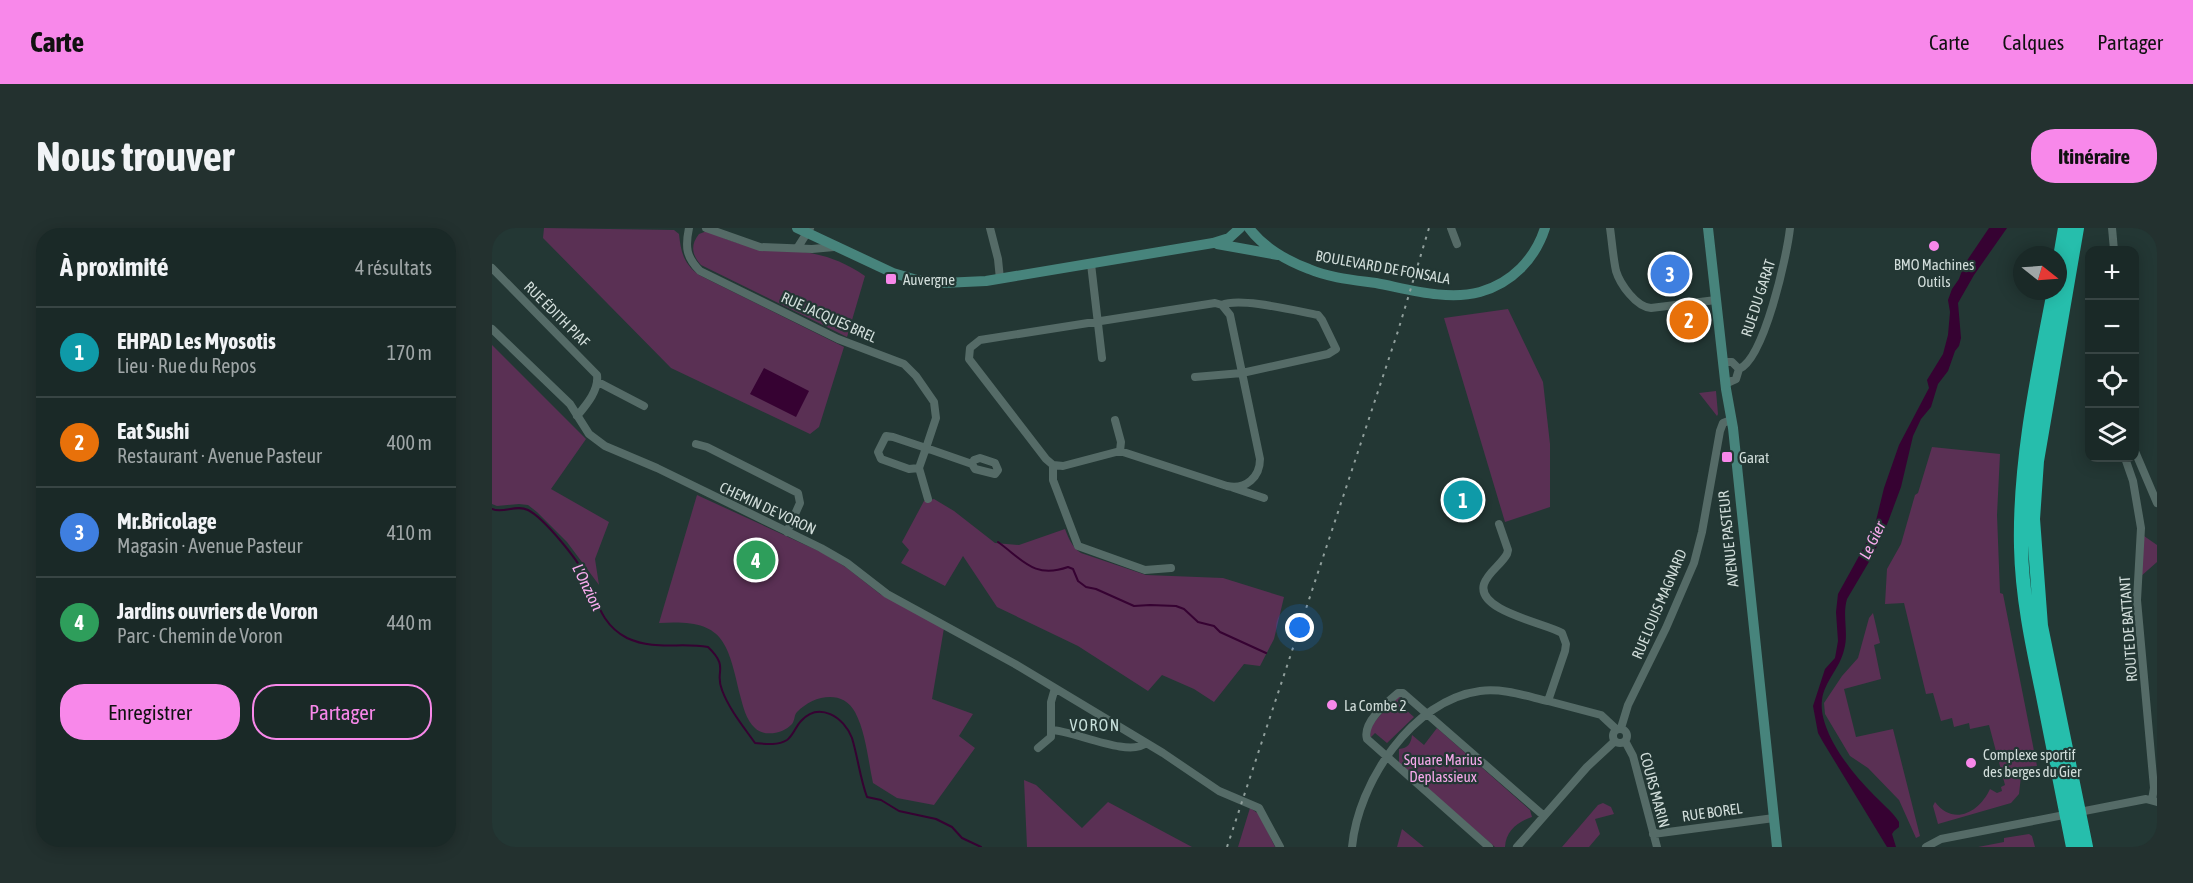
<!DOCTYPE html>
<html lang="fr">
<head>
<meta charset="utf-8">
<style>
  :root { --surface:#1a2927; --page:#23312f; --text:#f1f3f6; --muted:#9fa6a7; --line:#384544; --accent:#f888ea }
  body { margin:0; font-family:"Asap Condensed",sans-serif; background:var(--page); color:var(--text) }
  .controls { position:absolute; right:18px; top:18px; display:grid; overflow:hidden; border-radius:12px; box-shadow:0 3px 15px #0003 }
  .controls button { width:54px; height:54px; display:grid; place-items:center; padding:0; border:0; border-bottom:2px solid var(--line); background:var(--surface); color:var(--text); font:30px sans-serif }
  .compass { position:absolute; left:1521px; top:18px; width:54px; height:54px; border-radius:50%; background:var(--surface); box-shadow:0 3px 15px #0003; rotate:107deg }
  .you { position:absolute; left:808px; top:400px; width:21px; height:21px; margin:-15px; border:4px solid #fff; border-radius:50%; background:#1a73e8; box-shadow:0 0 0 9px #1a73e833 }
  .badge { display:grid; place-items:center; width:39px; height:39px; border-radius:50%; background:var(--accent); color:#fff; font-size:20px; font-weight:700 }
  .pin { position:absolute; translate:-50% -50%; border:3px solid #fff; box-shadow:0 2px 6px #0006 }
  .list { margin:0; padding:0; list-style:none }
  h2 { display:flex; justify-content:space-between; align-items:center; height:78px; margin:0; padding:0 24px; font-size:26px }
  h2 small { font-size:20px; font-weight:400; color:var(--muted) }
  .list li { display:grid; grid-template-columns:39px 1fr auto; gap:18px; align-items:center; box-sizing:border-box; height:90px; padding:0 24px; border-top:2px solid var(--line) }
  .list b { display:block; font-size:22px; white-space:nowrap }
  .list p { margin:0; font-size:20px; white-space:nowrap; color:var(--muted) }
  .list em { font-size:20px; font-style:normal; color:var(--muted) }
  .actions { display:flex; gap:12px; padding:18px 24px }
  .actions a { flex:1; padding:14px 0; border:2px solid var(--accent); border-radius:24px; text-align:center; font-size:21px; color:var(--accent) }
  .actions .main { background:var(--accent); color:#111 }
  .icon { flex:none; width:33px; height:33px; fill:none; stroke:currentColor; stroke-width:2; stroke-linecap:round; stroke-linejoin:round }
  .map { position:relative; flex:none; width:1665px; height:619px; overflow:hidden; border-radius:24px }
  header { display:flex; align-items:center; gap:36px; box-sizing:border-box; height:84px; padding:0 30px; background:var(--accent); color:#111 }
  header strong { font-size:28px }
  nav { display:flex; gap:33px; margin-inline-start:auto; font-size:21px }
  .intro { display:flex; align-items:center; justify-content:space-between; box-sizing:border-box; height:144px; padding:0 36px }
  h1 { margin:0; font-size:42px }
  .button { padding:15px 27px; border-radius:24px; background:var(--accent); color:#111; font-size:21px; font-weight:700 }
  main { display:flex; gap:36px; padding:0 36px }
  aside { flex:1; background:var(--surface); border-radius:24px; box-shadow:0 3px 15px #0003 }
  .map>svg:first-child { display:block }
</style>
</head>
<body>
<header>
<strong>Carte</strong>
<nav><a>Carte</a><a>Calques</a><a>Partager</a></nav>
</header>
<div class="intro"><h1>Nous trouver</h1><a class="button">Itinéraire</a></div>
<main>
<aside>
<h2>À proximité<small>4 résultats</small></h2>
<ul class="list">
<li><span class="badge" style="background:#0f9aa8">1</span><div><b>EHPAD Les Myosotis</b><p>Lieu · Rue du Repos</p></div><em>170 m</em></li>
<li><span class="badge" style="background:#e8710a">2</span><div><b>Eat Sushi</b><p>Restaurant · Avenue Pasteur</p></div><em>400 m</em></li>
<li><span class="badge" style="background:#3f7fe0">3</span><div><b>Mr.Bricolage</b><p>Magasin · Avenue Pasteur</p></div><em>410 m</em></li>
<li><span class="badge" style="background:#2e9e5b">4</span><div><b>Jardins ouvriers de Voron</b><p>Parc · Chemin de Voron</p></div><em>440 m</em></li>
</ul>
<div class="actions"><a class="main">Enregistrer</a><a>Partager</a></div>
</aside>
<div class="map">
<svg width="1665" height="619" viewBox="0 0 1665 619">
  <rect width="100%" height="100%" fill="#233734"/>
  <!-- green -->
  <path fill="#5a3054" d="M52,0L182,2L187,6C189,25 192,36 207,47L352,119L327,199L318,206L179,140L51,10Z
    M215,3C228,8 241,15 255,17C302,25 331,19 373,48L355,109L209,37C200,27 198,17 207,6Z
    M1016,81L1051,154L1058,216V279L1013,294L952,90Z
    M0,117L94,211L59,261L117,294L103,331L107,357L75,314L45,284L36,277L27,276L5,278L0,276Z
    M1224,163L1226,186L1225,188L1207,165Z
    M1440,219L1508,226L1505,287L1508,365L1511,366L1545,538L1530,539L1527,566L1519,575L1446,596L1441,578L1443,574C1461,598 1487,585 1498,561L1505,565L1510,563L1509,559L1513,557L1497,497L1478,501L1477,495L1462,499L1460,490L1449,493L1441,465L1434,466L1412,375L1393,376L1395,341L1409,316L1423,267L1426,265Z
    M205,267L331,325L355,340L388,366L452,400L440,471L481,486L467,508L483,520L442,577L405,570L381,555C376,532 374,505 363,484C351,461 321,467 305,484C302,487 303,492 300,496C291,506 272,509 263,500C254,492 251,478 248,467C235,411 231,391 167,395Z
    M442,271L462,283L503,315L527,317L573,301C577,311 580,319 589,325L654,347L731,350L792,369L782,411L768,438L752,436L722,474L702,461L670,447L656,463L586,418L505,379L471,328L453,358L409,335L417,322L410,314L432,273Z
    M1652,308L1665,317V334L1648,349Z
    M1381,385L1388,415L1382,417L1389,451L1352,461L1364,509L1401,501L1428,608L1424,610L1407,572L1376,540L1358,528L1333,486L1332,475L1350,448L1366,430L1377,390Z
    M909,468L906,475L922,489L895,515L883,505L878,510L879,498L904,469Z
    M945,500L1038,582L1040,589C1025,594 1014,603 1013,619H1003L907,536V521C916,520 919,516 920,507L932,517Z
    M532,552L544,557L590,600L616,574L700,619H535Z
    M1111,575L1119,579L1122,586L1103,591L1108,606L1097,619H1070L1106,577Z
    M758,580L767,586L783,619H746Z
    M910,601L932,619H905Z
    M1537,606L1540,608L1543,619H1486L1512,614V610Z"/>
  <!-- water -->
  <path fill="#360232" d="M1497,0H1515L1482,47L1466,75L1469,110L1467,118L1463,123L1456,143L1446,156L1439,179L1429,191L1421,208L1409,259L1396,294L1381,327L1355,371C1350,388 1357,405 1352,422C1348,440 1332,454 1330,472C1326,502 1359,544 1379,564C1388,574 1400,583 1407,594V599L1402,603L1400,606L1404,619H1395L1331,514L1326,505L1321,478L1333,441L1343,430L1346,413L1344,384L1346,366L1382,301L1392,260L1407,217L1437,160L1435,152L1451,126L1456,107L1458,84L1456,72L1460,61L1467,51L1472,37Z
    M272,140L317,163L304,189L258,166Z"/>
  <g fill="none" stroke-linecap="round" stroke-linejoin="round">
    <!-- stream -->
    <path stroke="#360232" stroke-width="2" d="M0,281C11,286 24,276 36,282C52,290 85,331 93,347C105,371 108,396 135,410C163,423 188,414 216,419C238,440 222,443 230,462C237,481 251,498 263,515C273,516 285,518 295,512C301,508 304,498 309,493C327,473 352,489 360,510C366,530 368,550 375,569L389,572L407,583L444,591L460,599L470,610L489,619
      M506,314C531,332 542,351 576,339L581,341L586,353L594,359L604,361L642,378L658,377L684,378L692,381L706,394L722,398L728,404L774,425"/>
    <!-- street -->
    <path stroke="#556b67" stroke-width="8" d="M197,0C193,19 194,29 208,43L346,111L412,136L424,148L442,174L444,190L434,220L480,236L483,241L503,246L506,242L503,235L488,230L482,232L480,236
      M214,0L268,19L320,21L342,19
      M498,0L506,31L508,51
      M959,0L965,16
      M1118,0C1120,14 1121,29 1124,43C1128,56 1144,79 1159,80L1224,72
      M1620,0L1622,22
      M306,19L318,0
      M599,36L610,130
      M0,40L105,147C107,162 95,176 85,188
      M723,75L730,77L738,87L768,231C768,249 754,262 735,258L628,223L571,238L561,237L554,231L477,131L478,120L488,112Z
      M0,101L78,176L97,206L113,218L165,240L329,320L355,335L395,366L523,436L671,525L727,563L767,580L788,619
      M1231,134H1240L1247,141L1244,151L1233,156
      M1247,141C1272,131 1295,28 1298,0
      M703,149L750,145L836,126L844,121L830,92L826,87C804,83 748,69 730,77
      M106,154L152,178
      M623,192L629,214L628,223
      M394,208L401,209L434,220L427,240L417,241L389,231L386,224Z
      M204,216L215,219L306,265L308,275L295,304
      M1642,221L1665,275
      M1633,230L1641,253L1649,300L1645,372L1662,560L1660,572
      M561,237V252L586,318L653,342L679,340
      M427,240L436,271
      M742,260L772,270
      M1007,296L1016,322L1015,326C1009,337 996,344 992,356C984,383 1053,395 1070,405L1074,416L1073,423L1056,473L1109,487L1124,501
      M1129,500L1136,477L1174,400L1202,335L1210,304L1228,203L1231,195L1239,192
      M1121 508a7 7 0 1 1 14 0a7 7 0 1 1-14 0Z
      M559,502C580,502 637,530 654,515
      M1133,513L1141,528L1165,619
      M546,520L559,509V474L563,460
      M1161,606L1282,590
      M860,619C866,555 920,472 988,463C1011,460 1034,468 1056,473
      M997,619L875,511C870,495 894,475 906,465H911L1052,588
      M1025,619L1095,539L1123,513
      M1434,619L1449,611L1654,571L1665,574"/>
    <!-- secondary -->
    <path stroke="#47847c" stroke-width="10" d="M305,0L401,45L425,52L451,55L494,53L721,15L737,10L748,0
      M757,0C771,19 795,33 817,41C838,50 862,52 884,55C916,61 955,73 988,64C1020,55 1043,31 1053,0
      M1216,0L1234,161L1241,200L1285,619
      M725,16L786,27"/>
    <!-- highway -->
    <path stroke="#26beac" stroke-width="14" d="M1585,0L1545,233L1541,291L1549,398L1594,619
      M1566,41L1573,0
      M1562,63C1546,146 1527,234 1529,319C1530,368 1540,416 1550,463C1560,515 1571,567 1581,619"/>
    <!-- rail -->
    <path stroke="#909f9c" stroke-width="2" stroke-dasharray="3 6" stroke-linecap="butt" d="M735,619L906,103L937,0"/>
  </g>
  <!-- markers -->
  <g fill="#f888ea" stroke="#233734" stroke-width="2">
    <circle cx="1442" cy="18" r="6"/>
    <rect x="393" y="45" width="12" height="12" rx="3"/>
    <rect x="1229" y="223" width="12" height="12" rx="3"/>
    <circle cx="840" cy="477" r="6"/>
    <circle cx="1479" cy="535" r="6"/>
  </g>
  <g text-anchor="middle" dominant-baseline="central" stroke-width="4.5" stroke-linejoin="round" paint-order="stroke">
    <!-- poi labels -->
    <g font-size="15" fill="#d1ddda" stroke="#233734" text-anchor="start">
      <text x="1442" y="36" text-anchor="middle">BMO Machines<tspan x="1442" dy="17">Outils</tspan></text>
      <text x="411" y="51">Auvergne</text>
      <text x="1247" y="229">Garat</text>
      <text x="852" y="477">La Combe 2</text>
      <text x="1491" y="526">Complexe sportif<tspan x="1491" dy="17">des berges du Gier</tspan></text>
    </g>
    <!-- street labels -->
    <g font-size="15" fill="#d1ddda" stroke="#233734">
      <text transform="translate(891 39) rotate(10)">BOULEVARD DE FONSALA</text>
      <text transform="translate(1266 70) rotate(-72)">RUE DU GARAT</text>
      <text transform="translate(65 86) rotate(45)">RUE ÉDITH PIAF</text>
      <text transform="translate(337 89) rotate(24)">RUE JACQUES BREL</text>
      <text transform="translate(276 280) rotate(25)">CHEMIN DE VORON</text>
      <text transform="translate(1236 311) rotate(-96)">AVENUE PASTEUR</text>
      <text transform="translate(1167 376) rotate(-67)">RUE LOUIS MAGNARD</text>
      <text transform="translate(1636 401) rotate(-94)">ROUTE DE BATTANT</text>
      <text transform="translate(1163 562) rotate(75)">COURS MARIN</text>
      <text transform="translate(1220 584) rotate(-8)">RUE BOREL</text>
    </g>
    <!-- park labels -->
    <g font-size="15" fill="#f6a8ea" stroke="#233734">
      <text x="951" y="531">Square Marius<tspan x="951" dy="17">Deplassieux</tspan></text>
    </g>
    <!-- water labels -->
    <g font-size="16" font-style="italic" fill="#faacef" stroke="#233734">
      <text transform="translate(1380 312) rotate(-64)">Le Gier</text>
      <text transform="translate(96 359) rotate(64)">L'Onzion</text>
    </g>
    <!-- neighbourhood labels -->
    <g font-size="16" letter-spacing="1.5" fill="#c7e0db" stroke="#233734">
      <text x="603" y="497">VORON</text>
    </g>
  </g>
</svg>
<div class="controls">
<button>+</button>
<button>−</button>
<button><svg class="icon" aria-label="locate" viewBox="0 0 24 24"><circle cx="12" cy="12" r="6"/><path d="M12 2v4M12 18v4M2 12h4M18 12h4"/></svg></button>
<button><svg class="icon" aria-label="layers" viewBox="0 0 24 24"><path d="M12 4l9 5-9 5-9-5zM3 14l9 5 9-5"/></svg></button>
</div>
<svg class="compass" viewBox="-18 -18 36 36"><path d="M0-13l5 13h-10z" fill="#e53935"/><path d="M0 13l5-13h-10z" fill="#9fa6a7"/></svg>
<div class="you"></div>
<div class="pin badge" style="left:971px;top:272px;background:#0f9aa8">1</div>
<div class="pin badge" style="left:1197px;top:92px;background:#e8710a">2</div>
<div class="pin badge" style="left:1178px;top:46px;background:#3f7fe0">3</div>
<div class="pin badge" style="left:264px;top:332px;background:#2e9e5b">4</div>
</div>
</main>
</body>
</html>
